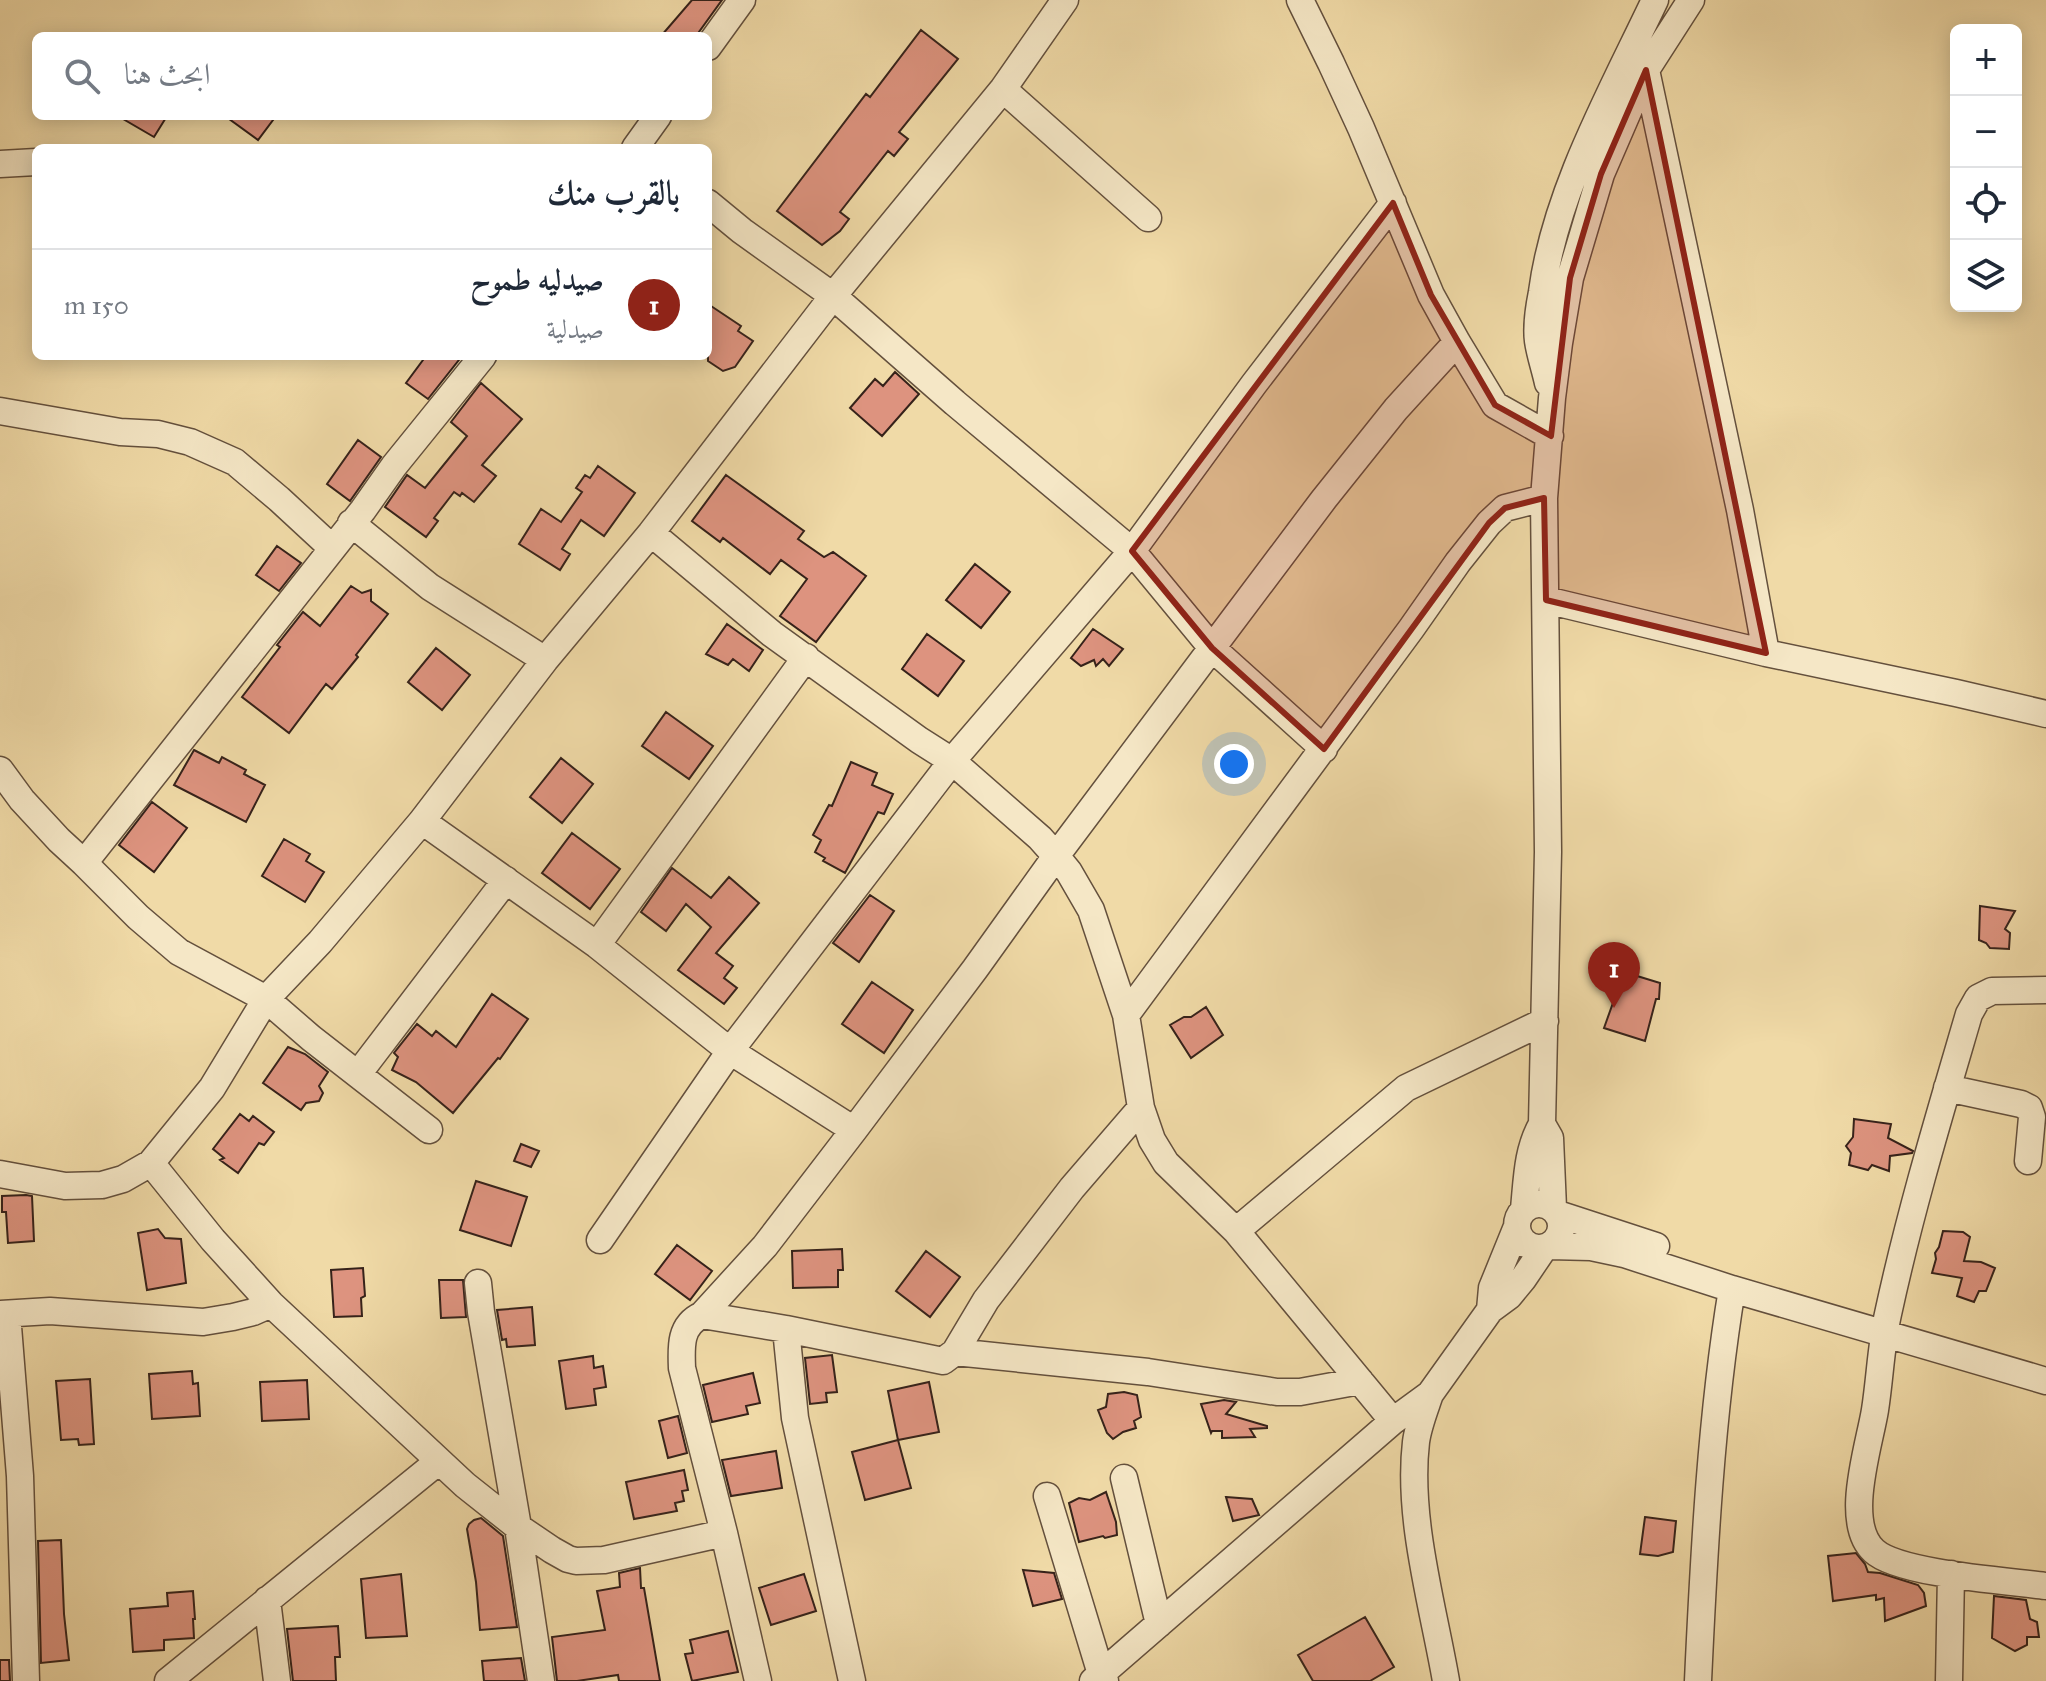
<!DOCTYPE html>
<html lang="ar">
<head>
<meta charset="utf-8">
<style>
  :root { --surface:#fff; --page:#f2f2f3; --text:#1f2937; --muted:#747a83; --line:#e0e1e3; --accent:#8f2418 }
  body { margin:0; font-family:"IM FELL Great Primer",Amiri,serif; background:var(--page); color:var(--text); direction:rtl }
  .controls { position:absolute; right:24px; top:24px; display:grid; overflow:hidden; border-radius:12px; box-shadow:0 4px 20px #0003 }
  .controls button { width:72px; height:72px; display:grid; place-items:center; padding:0; border:0; border-bottom:2px solid var(--line); background:var(--surface); color:var(--text); font:40px sans-serif }
  .you { position:absolute; left:1234px; top:764px; width:28px; height:28px; margin:-20px; border:6px solid #fff; border-radius:50%; background:#1a73e8; box-shadow:0 0 0 12px #1a73e833 }
  .badge { display:grid; place-items:center; width:52px; height:52px; border-radius:50%; background:var(--accent); color:#fff; font-size:26px; font-weight:700 }
  .pin { position:absolute; translate:-50% -66px; filter:drop-shadow(0 2px 4px #0008) }
  .pin::after { content:''; position:absolute; top:42px; width:28px; height:24px; background:inherit; clip-path:polygon(0 0,100% 0,50% 100%) }
  .list { margin:0; padding:0; list-style:none }
  h2 { display:flex; justify-content:space-between; align-items:center; height:104px; margin:0; padding:0 32px; font-size:34px }
  h2 small { font-size:26px; font-weight:400; color:var(--muted) }
  .list li { display:grid; grid-template-columns:52px 1fr auto; gap:24px; align-items:center; box-sizing:border-box; height:112px; padding:0 32px; border-top:2px solid var(--line) }
  .list b { display:block; font-size:30px; white-space:nowrap }
  .list p { margin:0; font-size:26px; white-space:nowrap; color:var(--muted) }
  .list em { font-size:26px; font-style:normal; color:var(--muted) }
  .icon { flex:none; width:44px; height:44px; fill:none; stroke:currentColor; stroke-width:2; stroke-linecap:round; stroke-linejoin:round }
  .map { position:relative; flex:none; width:2046px; height:1681px; overflow:hidden; direction:ltr }
  .search { position:absolute; background:var(--surface); box-shadow:0 4px 20px #0003; left:32px; top:32px; width:680px; height:88px; display:flex; align-items:center; gap:20px; box-sizing:border-box; padding:0 28px; border-radius:12px; color:var(--muted); font-size:30px }
  .panel { position:absolute; background:var(--surface); box-shadow:0 4px 20px #0003; left:32px; top:144px; width:680px; height:216px; border-radius:12px; direction:rtl }
  .map>svg:first-child { display:block }
</style>
</head>
<body>
<div class="map">
<svg width="2046" height="1681" viewBox="0 0 2046 1681">
  <rect width="100%" height="100%" fill="#f0daa7"/>
  <filter id="stains"><feTurbulence type="fractalNoise" baseFrequency=".0025" numOctaves="4"/><feColorMatrix values="0 0 0 0 .2 0 0 0 0 .09 0 0 0 0 .02 0 0 0 .5 -.17"/></filter>
  <radialGradient id="worn" r=".72"><stop offset=".6" stop-color="#630" stop-opacity="0"/><stop offset="1" stop-color="#630" stop-opacity=".3"/></radialGradient>
  <!-- building -->
  <path fill="#dd937f" stroke="#36221a" stroke-width="2" d="M692,0H722L696,36H661Z
    M921,30L958,59L899,132L908,139L894,156L888,151L840,212L849,219L840,231L822,245L777,211L866,94L870,97Z
    M118,116H167L154,137Z
    M225,116H276L258,140Z
    M708,304L741,326L738,331L753,341L735,367L723,371L708,361Z
    M426,356H462L428,399L406,383Z
    M895,372L919,394L882,436L850,408L875,379L883,386Z
    M481,383L522,419L482,465L496,476L474,502L462,493L460,496L454,492L434,518L438,521L426,537L385,507L407,475L425,488L467,436L451,422Z
    M358,440L381,457L350,501L327,484Z
    M598,466L635,493L604,536L581,520L562,549L570,554L560,570L519,544L541,509L561,522L582,492L576,488L585,475L590,478Z
    M726,475L804,531L798,539L824,557L833,552L866,576L816,642L780,616L807,579L781,560L770,574L723,538L720,542L692,521Z
    M277,546L301,563L279,591L256,575Z
    M975,564L1010,592L981,628L946,600Z
    M351,586L362,593L371,590V601L388,614L356,655L358,657L332,689L326,684L289,733L242,697L280,647L277,645L303,612L320,626Z
    M727,624L763,650L749,671L733,659L728,665L706,654Z
    M1093,629L1123,649L1109,666L1103,659L1096,666L1094,660L1081,666L1071,658Z
    M927,634L964,661L938,696L902,669Z
    M436,648L470,675L442,710L408,682Z
    M666,712L713,746L689,779L642,746Z
    M194,750L219,763L222,757L246,770L244,774L265,785L246,822L174,785Z
    M561,758L593,784L562,823L530,797Z
    M851,762L877,773L872,785L893,794L884,814L878,812L845,873L823,861L825,858L815,852L821,840L813,835L829,805L832,806Z
    M152,802L187,828L154,872L119,845Z
    M572,833L620,869L590,909L542,873Z
    M284,839L310,854L306,861L324,872L305,902L262,876Z
    M672,868L711,898L729,877L759,903L716,953L733,966L724,978L737,988L724,1004L678,970L711,927L686,904L666,931L641,912Z
    M870,895L894,911L859,962L833,943Z
    M1980,906L2015,911L2005,929L2010,933L2009,949L1990,948L1986,943L1979,940Z
    M1624,972L1660,983L1659,999H1656L1645,1041L1604,1028Z
    M872,982L913,1010L884,1053L842,1024Z
    M492,994L528,1019L500,1059L498,1058L453,1113L416,1082L392,1070L398,1057L394,1053L417,1024L432,1036L436,1031L456,1047Z
    M1206,1007L1223,1035L1191,1058L1170,1025L1184,1017H1191Z
    M288,1047L305,1054L328,1072L319,1086L323,1093L319,1101L306,1103L301,1110L263,1083Z
    M240,1114L249,1121L253,1116L274,1132L264,1145L259,1143L238,1173L220,1160L224,1158L213,1149Z
    M1854,1119L1891,1124L1888,1138L1913,1151L1912,1153L1890,1156L1889,1171L1872,1165L1868,1170L1849,1165L1851,1153L1846,1146L1853,1137Z
    M521,1144L539,1151L531,1167L514,1161Z
    M476,1181L527,1197L511,1246L460,1230Z
    M26,1195L32,1196L34,1241L8,1243L6,1212H2V1196Z
    M158,1229L165,1238L181,1239L186,1283L147,1290L138,1233Z
    M1943,1231L1963,1232L1970,1237L1964,1261L1981,1262L1995,1268L1986,1291H1979L1974,1302L1957,1296L1962,1278L1932,1273L1936,1259L1935,1253L1939,1247Z
    M677,1245L712,1271L690,1300L655,1274Z
    M842,1249L843,1270H838V1287L793,1288L792,1251Z
    M926,1251L960,1277L930,1317L896,1291Z
    M363,1268L365,1296L361,1298L362,1316L334,1317L331,1270Z
    M439,1280H463L466,1317L441,1318Z
    M532,1307L535,1345L507,1347L506,1339L502,1340L497,1310Z
    M832,1355L837,1392L826,1393L827,1402L810,1404L805,1358Z
    M593,1356L594,1368L603,1366L606,1387L594,1389L596,1405L566,1409L559,1361Z
    M192,1371L193,1384L198,1383L200,1416L152,1419L149,1374Z
    M753,1373L760,1403L746,1406L748,1414L712,1422L703,1385Z
    M90,1379L94,1444L79,1445L78,1439L61,1440L56,1381Z
    M307,1380L309,1419L262,1421L260,1382Z
    M929,1382L939,1432L898,1440L888,1391Z
    M1124,1392L1137,1395L1141,1417L1134,1421L1136,1428L1123,1432L1113,1439L1107,1433L1098,1410L1106,1407L1108,1394Z
    M1224,1400L1236,1402L1226,1414L1267,1426V1428L1250,1429L1255,1437L1222,1438V1431H1212L1211,1433L1201,1404Z
    M678,1416L687,1453L668,1458L659,1421Z
    M898,1440L911,1488L865,1500L852,1452Z
    M776,1451L782,1488L731,1496L722,1460Z
    M684,1470L688,1490L682,1491L684,1501L675,1503L677,1511L634,1519L626,1482Z
    M1106,1492L1116,1522L1117,1535L1105,1538L1103,1536L1079,1542L1069,1503L1079,1498L1090,1500Z
    M1226,1497L1252,1499L1259,1515L1233,1521Z
    M1645,1517L1676,1521L1673,1552L1658,1556L1640,1554Z
    M481,1518L503,1536L517,1627L480,1630L476,1582L467,1529L469,1524L474,1520Z
    M61,1540L64,1614L69,1660L41,1663L38,1541Z
    M1856,1553L1865,1564L1868,1572L1880,1573L1918,1585L1924,1593L1926,1606L1885,1621L1884,1598L1876,1600V1595L1833,1601L1828,1556Z
    M640,1568L641,1588H644L660,1681H619L618,1675L577,1681H557L552,1637L605,1630L597,1591L620,1587L619,1573Z
    M1023,1570L1054,1573L1062,1599L1033,1606Z
    M401,1574L407,1636L366,1638L361,1579Z
    M804,1574L816,1611L771,1625L759,1588Z
    M193,1591L195,1619H193L194,1638L164,1640V1650L133,1652L130,1609L168,1606L167,1593Z
    M1994,1596L2026,1600L2030,1619L2037,1622L2039,1637H2027V1645L2015,1651L1992,1638Z
    M1365,1617L1394,1667L1370,1681H1313L1298,1655Z
    M338,1626L340,1657H335L336,1681H293L287,1629Z
    M728,1631L738,1672L692,1681L685,1654L693,1653L690,1640Z
    M521,1658L525,1681H484L482,1661Z
    M0,1660H9L10,1681H0Z"/>
  <g fill="none" stroke-linecap="round" stroke-linejoin="round">
    <!-- minor casing -->
    <g stroke="#64503d" stroke-width="29">
      <path id="minor" d="M1300,0L1331,63L1361,128L1431,295L1457,342L1495,405L1550,436
        M708,47L742,0
        M1646,70L1740,510L1766,653
        M1003,89L1148,218
        M635,148L658,116
        M0,164L36,162
        M708,203L742,231L833,296L955,403L1132,551L1212,648L1324,749
        M1548,383C1545,369 1540,355 1538,341C1536,326 1539,307 1542,292C1555,192 1612,91 1655,0
        M0,411L120,432L158,434L190,442L235,462L279,499L332,548
        M351,523L430,587L545,660
        M651,533L772,634L919,740L952,761L1040,838L1056,856L1069,872L1091,910L1126,1015L1141,1108L1152,1140L1166,1163L1236,1231L1393,1421
        M1546,600L1766,653L1956,693L2046,714
        M0,770L22,800L59,840L84,863L138,917L179,952L266,999L311,1038L429,1130
        M422,821L597,945L730,1051L854,1130
        M84,863L363,510L394,466L483,356
        M597,945L806,657
        M2046,990L1992,991L1978,998L1969,1014C1940,1113 1910,1212 1888,1314C1881,1345 1880,1378 1875,1410C1869,1447 1843,1523 1874,1551C1899,1574 2009,1581 2046,1586
        M1126,1015L1411,629L1458,562L1489,523L1505,508L1544,498
        M358,1074L506,880
        M1947,1088L2021,1104L2029,1108L2032,1117L2028,1161
        M1542,1124L1550,1138L1553,1208
        M151,1163L213,1240L271,1304L465,1485L518,1527L552,1550L568,1559L576,1561L604,1560L724,1533
        M0,1174L65,1186L102,1185L123,1179L151,1163L212,1088L266,999L320,942L422,821L545,660L651,533L833,296L1003,89L1065,0
        M1517 1226a22 22 0 1 1 44 0a22 22 0 1 1-44 0Z
        M1524,1209C1527,1179 1527,1150 1542,1124L1548,852L1544,498L1552,398L1559,343L1570,278L1601,174L1646,70L1691,0
        M1558,1214L1656,1246
        M1236,1231L1406,1088L1545,1021
        M600,1240L730,1051L952,761L1132,551L1254,384L1393,203
        M1549,1246L1591,1247L1624,1254L1732,1289L2046,1381
        M478,1283L481,1312L518,1527L541,1681
        M1490,1310L1492,1288L1516,1229
        M0,1314L50,1311L203,1322L233,1317L253,1312L271,1304
        M7,1314L20,1476L26,1681
        M702,1315L786,1329L943,1361L955,1352L986,1300L1072,1188L1141,1108
        M786,1329L795,1418L852,1681
        M955,1352L1148,1372L1277,1392H1300L1360,1381
        M1430,1394C1425,1409 1418,1426 1416,1442C1407,1518 1433,1606 1446,1681
        M1124,1478L1159,1624
        M1047,1496L1101,1674L1105,1681
        M267,1600L277,1681
        M168,1681L439,1461
        M758,1681L724,1533L682,1368C681,1346 680,1325 702,1315L765,1246L854,1130L975,969L1056,856L1212,648L1324,499L1396,409L1457,342
        M1093,1681L1393,1421L1430,1394L1490,1310L1509,1296L1523,1279L1544,1248
        M1698,1681C1704,1552 1711,1416 1732,1289
        M1949,1681L1951,1574"/>
    </g>
    <!-- minor -->
    <use href="#minor" stroke="#f5e7c6" stroke-width="26"/>
  </g>
  <!-- marked area -->
  <path fill="#8f2418" fill-opacity="0.2" stroke="#8f2418" stroke-width="6" stroke-linejoin="round" d="M1646,70L1766,653L1546,600L1544,498L1505,508L1489,523L1324,749L1212,648L1132,551L1393,203L1431,295L1495,405L1551,436L1570,278L1601,174Z"/>
  <rect width="100%" height="100%" filter="url(#stains)"/>
  <rect width="100%" height="100%" fill="url(#worn)"/>
</svg>
<div class="controls">
<button>+</button>
<button>−</button>
<button><svg class="icon" aria-label="locate" viewBox="0 0 24 24"><circle cx="12" cy="12" r="6"/><path d="M12 2v4M12 18v4M2 12h4M18 12h4"/></svg></button>
<button><svg class="icon" aria-label="layers" viewBox="0 0 24 24"><path d="M12 4l9 5-9 5-9-5zM3 14l9 5 9-5"/></svg></button>
</div>
<div class="you"></div>
<div class="pin badge" style="left:1614px;top:1008px">1</div>
<div class="search"><svg class="icon" aria-label="search" viewBox="0 0 24 24"><circle cx="10" cy="10" r="6"/><path d="M15 15l6 6"/></svg>ابحث هنا</div>
<section class="panel">
<h2>بالقرب منك<small></small></h2>
<ul class="list">
<li><span class="badge">1</span><div><b>صيدليه طموح</b><p>صيدلية</p></div><em>150 m</em></li>
</ul>
</section>
</div>
</body>
</html>
